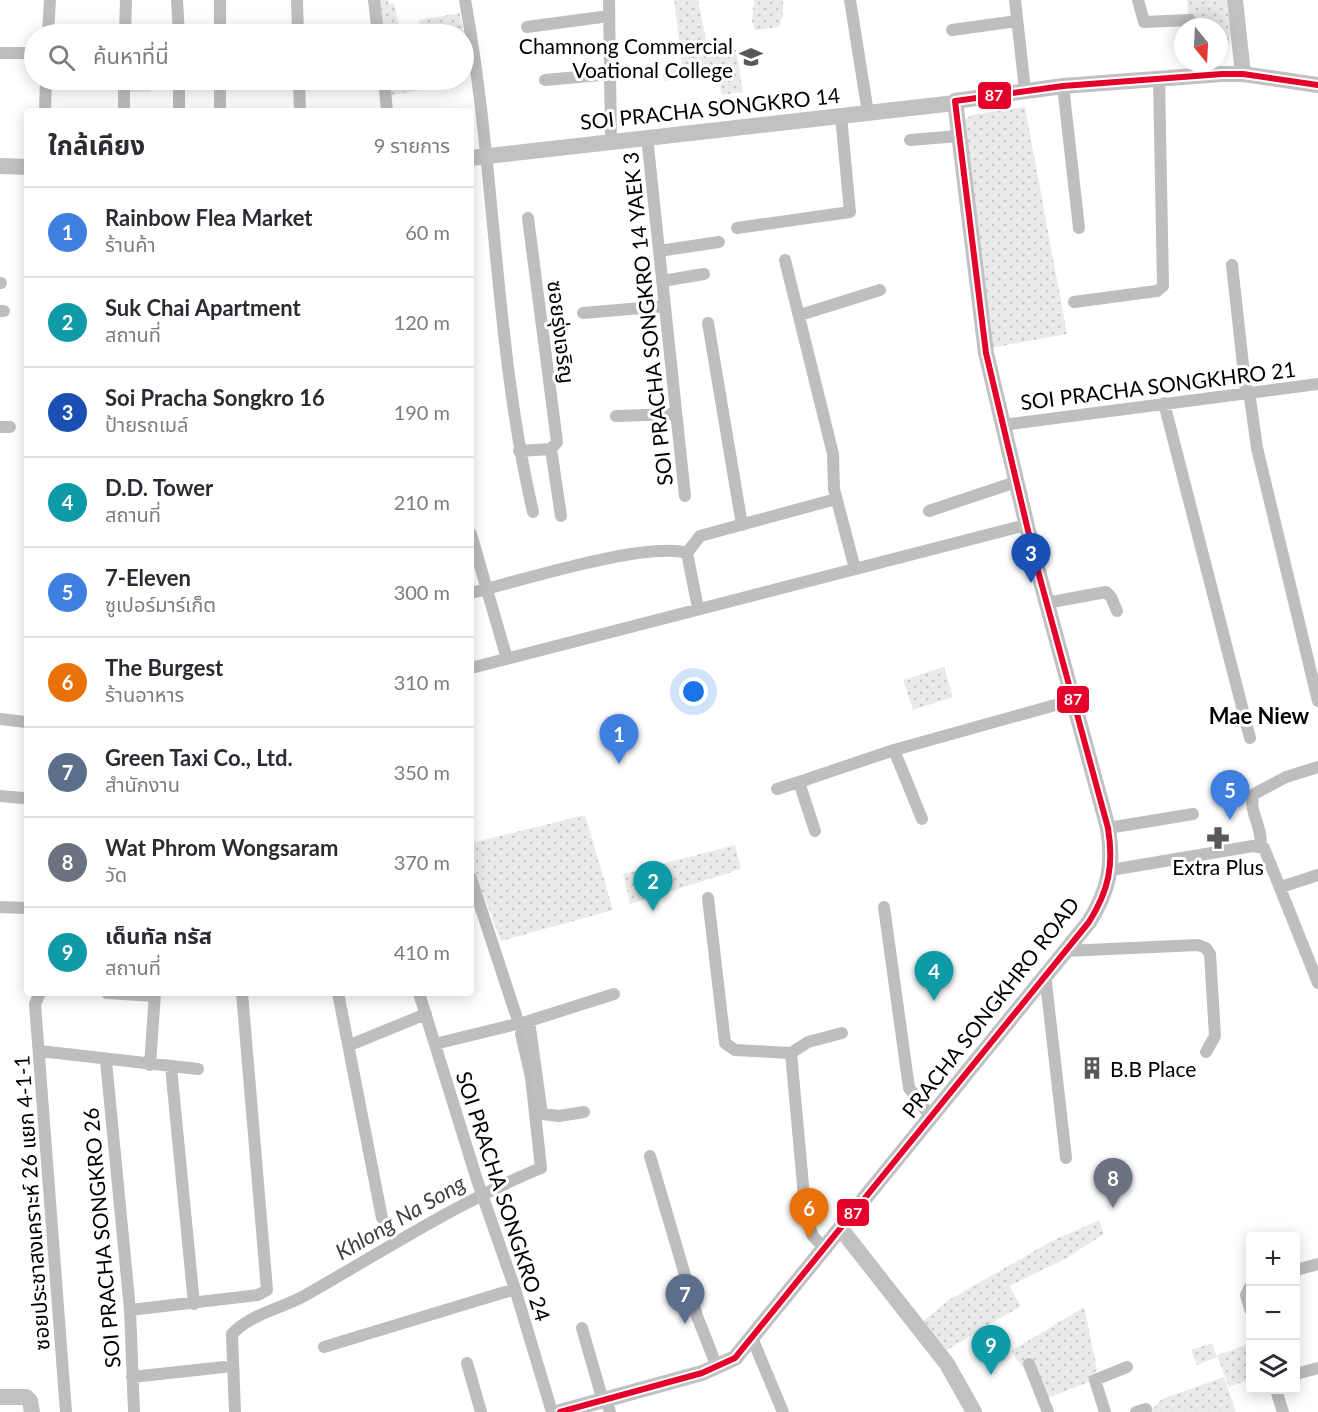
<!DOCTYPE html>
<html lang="th">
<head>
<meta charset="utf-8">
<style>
  :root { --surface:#fff; --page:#f7f7f7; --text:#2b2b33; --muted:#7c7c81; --line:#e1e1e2; --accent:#b45309 }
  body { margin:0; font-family:Lato,"Noto Sans Thai",sans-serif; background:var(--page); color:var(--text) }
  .controls { position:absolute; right:18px; bottom:18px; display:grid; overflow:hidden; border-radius:6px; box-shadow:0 3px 15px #0003 }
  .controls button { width:54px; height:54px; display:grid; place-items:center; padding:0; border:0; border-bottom:2px solid var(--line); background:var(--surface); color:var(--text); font:30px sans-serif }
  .compass { position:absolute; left:1174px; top:18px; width:54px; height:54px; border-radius:50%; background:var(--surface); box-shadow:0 3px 15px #0003; rotate:162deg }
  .you { position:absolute; left:694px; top:692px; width:21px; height:21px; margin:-15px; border:4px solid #fff; border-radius:50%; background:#1a73e8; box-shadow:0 0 0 9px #1a73e833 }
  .badge { display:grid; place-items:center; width:39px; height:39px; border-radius:50%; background:var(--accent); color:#fff; font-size:20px; font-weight:700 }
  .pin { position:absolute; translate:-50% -50px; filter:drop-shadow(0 2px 3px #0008) }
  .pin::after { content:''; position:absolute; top:32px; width:21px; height:18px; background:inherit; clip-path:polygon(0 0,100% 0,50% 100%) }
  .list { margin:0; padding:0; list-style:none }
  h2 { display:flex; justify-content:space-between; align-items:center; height:78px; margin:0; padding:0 24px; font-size:26px }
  h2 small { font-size:20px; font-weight:400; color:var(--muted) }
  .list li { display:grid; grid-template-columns:39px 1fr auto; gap:18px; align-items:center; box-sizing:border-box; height:90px; padding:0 24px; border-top:2px solid var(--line) }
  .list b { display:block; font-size:22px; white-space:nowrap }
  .list p { margin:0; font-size:20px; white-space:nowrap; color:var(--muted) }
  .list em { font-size:20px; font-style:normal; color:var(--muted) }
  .icon { flex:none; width:33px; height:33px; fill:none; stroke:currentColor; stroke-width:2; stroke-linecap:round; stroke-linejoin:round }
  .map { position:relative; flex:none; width:1318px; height:1412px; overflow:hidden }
  .search { position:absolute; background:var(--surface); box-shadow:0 3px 15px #0003; left:24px; top:24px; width:450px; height:66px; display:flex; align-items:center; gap:15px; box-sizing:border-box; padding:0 21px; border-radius:33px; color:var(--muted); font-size:22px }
  .panel { position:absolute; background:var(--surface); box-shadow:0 3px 15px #0003; left:24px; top:108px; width:450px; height:888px; border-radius:6px }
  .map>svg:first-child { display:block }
</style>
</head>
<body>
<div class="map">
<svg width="1318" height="1412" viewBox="0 0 1318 1412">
  <defs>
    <pattern id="green-dots" width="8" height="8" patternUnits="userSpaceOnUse" patternTransform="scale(1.5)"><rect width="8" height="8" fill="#eaeaea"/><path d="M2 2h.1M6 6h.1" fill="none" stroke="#c7c7c7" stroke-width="1.8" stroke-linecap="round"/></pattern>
  </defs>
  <rect width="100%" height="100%" fill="#fff"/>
  <!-- green -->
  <path fill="url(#green-dots)" d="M377,0H388L389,4H394L400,30H394L395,34H381Z
    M674,0H698L706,41L710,47L722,46L736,50L743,92L722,95L717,70L664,81L662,66L682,63Z
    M754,0H783V13L779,27L755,30L752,22Z
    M1187,0H1226C1229,21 1237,45 1219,60V27H1190Z
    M460,13L464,34H422L419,20Z
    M129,80H151V92H129Z
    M406,80H435L436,83L414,91L388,96V86L405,84Z
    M1025,107L1067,334L990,348L964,121L971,115Z
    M944,667L953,697L913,710L903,680Z
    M585,815L613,910L501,941L471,862V843Z
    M735,845L741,869L630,904L623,874Z
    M1099,1220L1104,1234L1065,1259L1009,1286L1021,1306L945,1351L922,1322L949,1300L1052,1241Z
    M1084,1307L1097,1369L1089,1382L1045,1399L1030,1362L1022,1367L1011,1351Z
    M1212,1343L1217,1357L1197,1365L1191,1350Z
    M1250,1344V1379L1229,1387L1217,1355Z
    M1224,1377L1236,1412H1150L1162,1399Z"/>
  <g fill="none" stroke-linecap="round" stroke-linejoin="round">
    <!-- canal -->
    <path stroke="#bcbcbc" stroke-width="12" d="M177,0L179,34
      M179,111V80
      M471,878L516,1015
      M235,1412L232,1334C251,1314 280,1309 304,1296C382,1252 458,1202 541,1168L531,1077L521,1034"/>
    <!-- street -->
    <path stroke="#bebebe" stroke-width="12" d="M297,0L298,34
      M374,0L378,34
      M465,0C496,169 494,344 533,512
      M609,0L611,141
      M850,0L868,113
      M1015,0L1025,90
      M1138,0L1144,22L1190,20L1193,27
      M527,27L609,16
      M952,30L1017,21
      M48,34L50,0
      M125,34L126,0
      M220,34V0
      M0,53H34
      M299,80L300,111
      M384,80L387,111
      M545,80L611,74
      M1063,86L1079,228
      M45,111L46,80
      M124,111V80
      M220,111V80
      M647,137L685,496
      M910,140L959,136
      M737,228L850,212L841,116
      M659,251L719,242
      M785,260L833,454L834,489L855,569
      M1232,265L1246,392
      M662,281L704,274
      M0,283H1
      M1074,302L1157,291L1163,286L1159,78
      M0,311H4
      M583,313L665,306
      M800,315L880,290
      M708,323L742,525
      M1249,391L1257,448L1318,701
      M1164,403L1250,738
      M616,416L676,414
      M1003,425L1318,384
      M0,427H10
      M551,449L561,516
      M519,451L551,449L557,442L528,218
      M929,511L1016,482
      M471,534L507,659
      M687,553L698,608
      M471,593C518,581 646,541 687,553L700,536L836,499
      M1046,603L1106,592L1111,597L1117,611
      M471,668L1026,525
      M0,719L25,722
      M894,750L922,819
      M777,789L799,782
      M0,796L23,798
      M1108,828L1193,814
      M815,831L799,782L894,750L1073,700
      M1260,846C1264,828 1247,810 1254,794L1286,777L1318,767
      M1111,870L1253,846L1264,848L1318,983
      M1281,887L1318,875
      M708,898L725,1043L735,1050L791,1053L806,1218L813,1236L825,1249
      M0,907L27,908
      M884,907L909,1088L931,1117
      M1065,951L1198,945L1206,948L1210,954L1215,1036L1206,1052
      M1045,974L1066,1158
      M40,993L35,1004L66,1412
      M107,993L155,996
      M338,993L382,1218
      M419,993L477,1180L515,1289L552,1412
      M529,1021L542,1114L559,1116L584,1112
      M435,1044L529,1021L614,994
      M350,1045L426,1014
      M40,1051L198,1069
      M791,1053L808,1042L842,1033
      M106,1061L130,1310L134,1412
      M150,1065L155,993
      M171,1067L194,1304
      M650,1156L697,1316L717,1367
      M1296,1270L1318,1264
      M1250,1287L1246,1295L1250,1309
      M130,1310L258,1295L267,1290L242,993
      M582,1328L603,1401
      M752,1338L783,1412
      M324,1347L515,1289
      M467,1363L481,1412
      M1029,1364L1048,1412
      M1296,1374L1318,1368
      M132,1377L224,1367
      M1276,1390L1283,1412
      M606,1400L610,1412
      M1105,1412L1095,1380L1127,1367
      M1136,1412L1146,1409"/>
    <!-- secondary -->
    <path stroke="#c1c1c1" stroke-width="16" d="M1235,0L1243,74
      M471,158L955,103
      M0,166L27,167
      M841,1229L947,1364L974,1412
      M0,1397H26L30,1401L32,1412
      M560,1412L702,1373L735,1358L1089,922C1109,890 1114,865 1108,828L1035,560L986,353L955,101L1063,86L1222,74H1243L1318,85"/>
    <!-- bus-1 casing -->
    <g stroke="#fff" stroke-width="10">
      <path id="bus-1" d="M560,1412L702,1373L735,1358L1089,922C1109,890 1114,865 1108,828L1035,560L986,353L955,101L1063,86L1222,74H1243L1318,85"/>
    </g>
    <!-- bus-1 -->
    <use href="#bus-1" stroke="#e4002b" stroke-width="6"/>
  </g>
  <!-- icons -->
  <defs>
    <g id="university-bare" transform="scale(1.8)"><path d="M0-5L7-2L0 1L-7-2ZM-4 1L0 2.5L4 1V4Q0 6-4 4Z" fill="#595959" stroke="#fff" stroke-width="2.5" paint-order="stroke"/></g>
    <g id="pharmacy-bare" transform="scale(1.8)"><path d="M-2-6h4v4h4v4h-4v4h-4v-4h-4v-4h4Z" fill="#595959" stroke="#fff" stroke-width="2.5" paint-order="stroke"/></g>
    <g id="building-bare" transform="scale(1.8)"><path d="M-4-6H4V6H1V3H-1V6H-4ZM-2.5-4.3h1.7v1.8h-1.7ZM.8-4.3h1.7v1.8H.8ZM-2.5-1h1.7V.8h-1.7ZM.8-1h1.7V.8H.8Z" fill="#595959" stroke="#fff" stroke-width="2.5" paint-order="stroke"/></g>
  </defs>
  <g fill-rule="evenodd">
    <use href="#university-bare" x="751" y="57"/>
    <use href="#pharmacy-bare" x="1218" y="838"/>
    <use href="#building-bare" x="1092" y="1068"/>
  </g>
  <g text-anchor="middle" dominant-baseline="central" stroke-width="6" stroke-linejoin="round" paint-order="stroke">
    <!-- poi labels -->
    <g font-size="21" fill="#000" stroke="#fff" text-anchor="end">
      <text x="733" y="45">Chamnong Commercial<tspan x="733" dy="24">Voational College</tspan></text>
      <text x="1218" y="866" text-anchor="middle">Extra Plus</text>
      <text x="1110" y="1068" text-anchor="start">B.B Place</text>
    </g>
    <!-- street labels -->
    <g font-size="21" fill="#000" stroke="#fff">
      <text transform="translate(710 108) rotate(-6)">SOI PRACHA SONGKRO 14</text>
      <text transform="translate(647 319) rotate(-96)">SOI PRACHA SONGKRO 14 YAEK 3</text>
      <text transform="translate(562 332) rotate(83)">ซอยรุ่งเจริญ</text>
      <text transform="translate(1158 385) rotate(-7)">SOI PRACHA SONGKHRO 21</text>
      <text transform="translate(990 1007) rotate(-52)">PRACHA SONGKHRO ROAD</text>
      <text transform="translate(504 1196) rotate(72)">SOI PRACHA SONGKRO 24</text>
      <text transform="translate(31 1203) rotate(-94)">ซอยประชาสงเคราะห์ 26 แยก 4-1-1</text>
      <text transform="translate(101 1238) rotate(-95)">SOI PRACHA SONGKRO 26</text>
    </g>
    <!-- neighbourhood labels -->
    <g font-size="22" font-weight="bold" fill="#000" stroke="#fff">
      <text x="1259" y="715">Mae Niew</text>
    </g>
    <!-- water labels -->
    <g font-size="22" font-style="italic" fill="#404040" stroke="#fff">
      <text transform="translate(400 1217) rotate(-30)">Khlong Na Song</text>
    </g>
  </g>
  <g stroke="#fff" stroke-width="2">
    <rect x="977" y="81" width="35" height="29" rx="6" fill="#e4002b"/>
    <rect x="1056" y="685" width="34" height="29" rx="6" fill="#e4002b"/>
    <rect x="836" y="1198" width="34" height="29" rx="6" fill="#e4002b"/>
  </g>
  <g font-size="16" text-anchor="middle" font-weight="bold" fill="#fff">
    <text x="994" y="101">87</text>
    <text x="1073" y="705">87</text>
    <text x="853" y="1219">87</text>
  </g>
</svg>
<div class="controls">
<button>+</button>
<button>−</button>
<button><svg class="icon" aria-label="layers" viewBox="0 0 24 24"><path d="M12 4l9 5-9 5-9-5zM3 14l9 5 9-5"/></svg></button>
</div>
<svg class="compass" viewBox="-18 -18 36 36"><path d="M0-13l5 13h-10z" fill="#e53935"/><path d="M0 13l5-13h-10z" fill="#7c7c81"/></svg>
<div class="you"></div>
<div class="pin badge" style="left:619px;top:764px;background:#3f7fe0">1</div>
<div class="pin badge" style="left:653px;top:911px;background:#0f9aa8">2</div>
<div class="pin badge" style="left:1031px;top:583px;background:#1a4fb4">3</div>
<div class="pin badge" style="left:934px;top:1001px;background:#0f9aa8">4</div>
<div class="pin badge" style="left:1230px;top:820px;background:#3f7fe0">5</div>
<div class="pin badge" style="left:809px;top:1238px;background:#e8710a">6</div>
<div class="pin badge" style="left:685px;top:1324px;background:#5c6f8a">7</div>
<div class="pin badge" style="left:1113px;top:1208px;background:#6b7280">8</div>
<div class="pin badge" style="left:991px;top:1375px;background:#0f9aa8">9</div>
<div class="search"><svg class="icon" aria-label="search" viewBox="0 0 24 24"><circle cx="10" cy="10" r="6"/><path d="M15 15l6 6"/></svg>ค้นหาที่นี่</div>
<section class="panel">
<h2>ใกล้เคียง<small>9 รายการ</small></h2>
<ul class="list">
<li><span class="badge" style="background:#3f7fe0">1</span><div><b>Rainbow Flea Market</b><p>ร้านค้า</p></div><em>60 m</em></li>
<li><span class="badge" style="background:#0f9aa8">2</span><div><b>Suk Chai Apartment</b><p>สถานที่</p></div><em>120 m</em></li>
<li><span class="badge" style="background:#1a4fb4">3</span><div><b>Soi Pracha Songkro 16</b><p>ป้ายรถเมล์</p></div><em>190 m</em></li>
<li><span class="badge" style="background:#0f9aa8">4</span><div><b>D.D. Tower</b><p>สถานที่</p></div><em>210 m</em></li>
<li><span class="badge" style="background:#3f7fe0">5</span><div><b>7-Eleven</b><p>ซูเปอร์มาร์เก็ต</p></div><em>300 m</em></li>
<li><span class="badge" style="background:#e8710a">6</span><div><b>The Burgest</b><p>ร้านอาหาร</p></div><em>310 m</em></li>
<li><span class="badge" style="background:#5c6f8a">7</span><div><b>Green Taxi Co., Ltd.</b><p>สำนักงาน</p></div><em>350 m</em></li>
<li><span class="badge" style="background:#6b7280">8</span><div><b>Wat Phrom Wongsaram</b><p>วัด</p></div><em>370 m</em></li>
<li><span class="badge" style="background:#0f9aa8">9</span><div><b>เด็นทัล ทรัส</b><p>สถานที่</p></div><em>410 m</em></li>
</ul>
</section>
</div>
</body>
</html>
